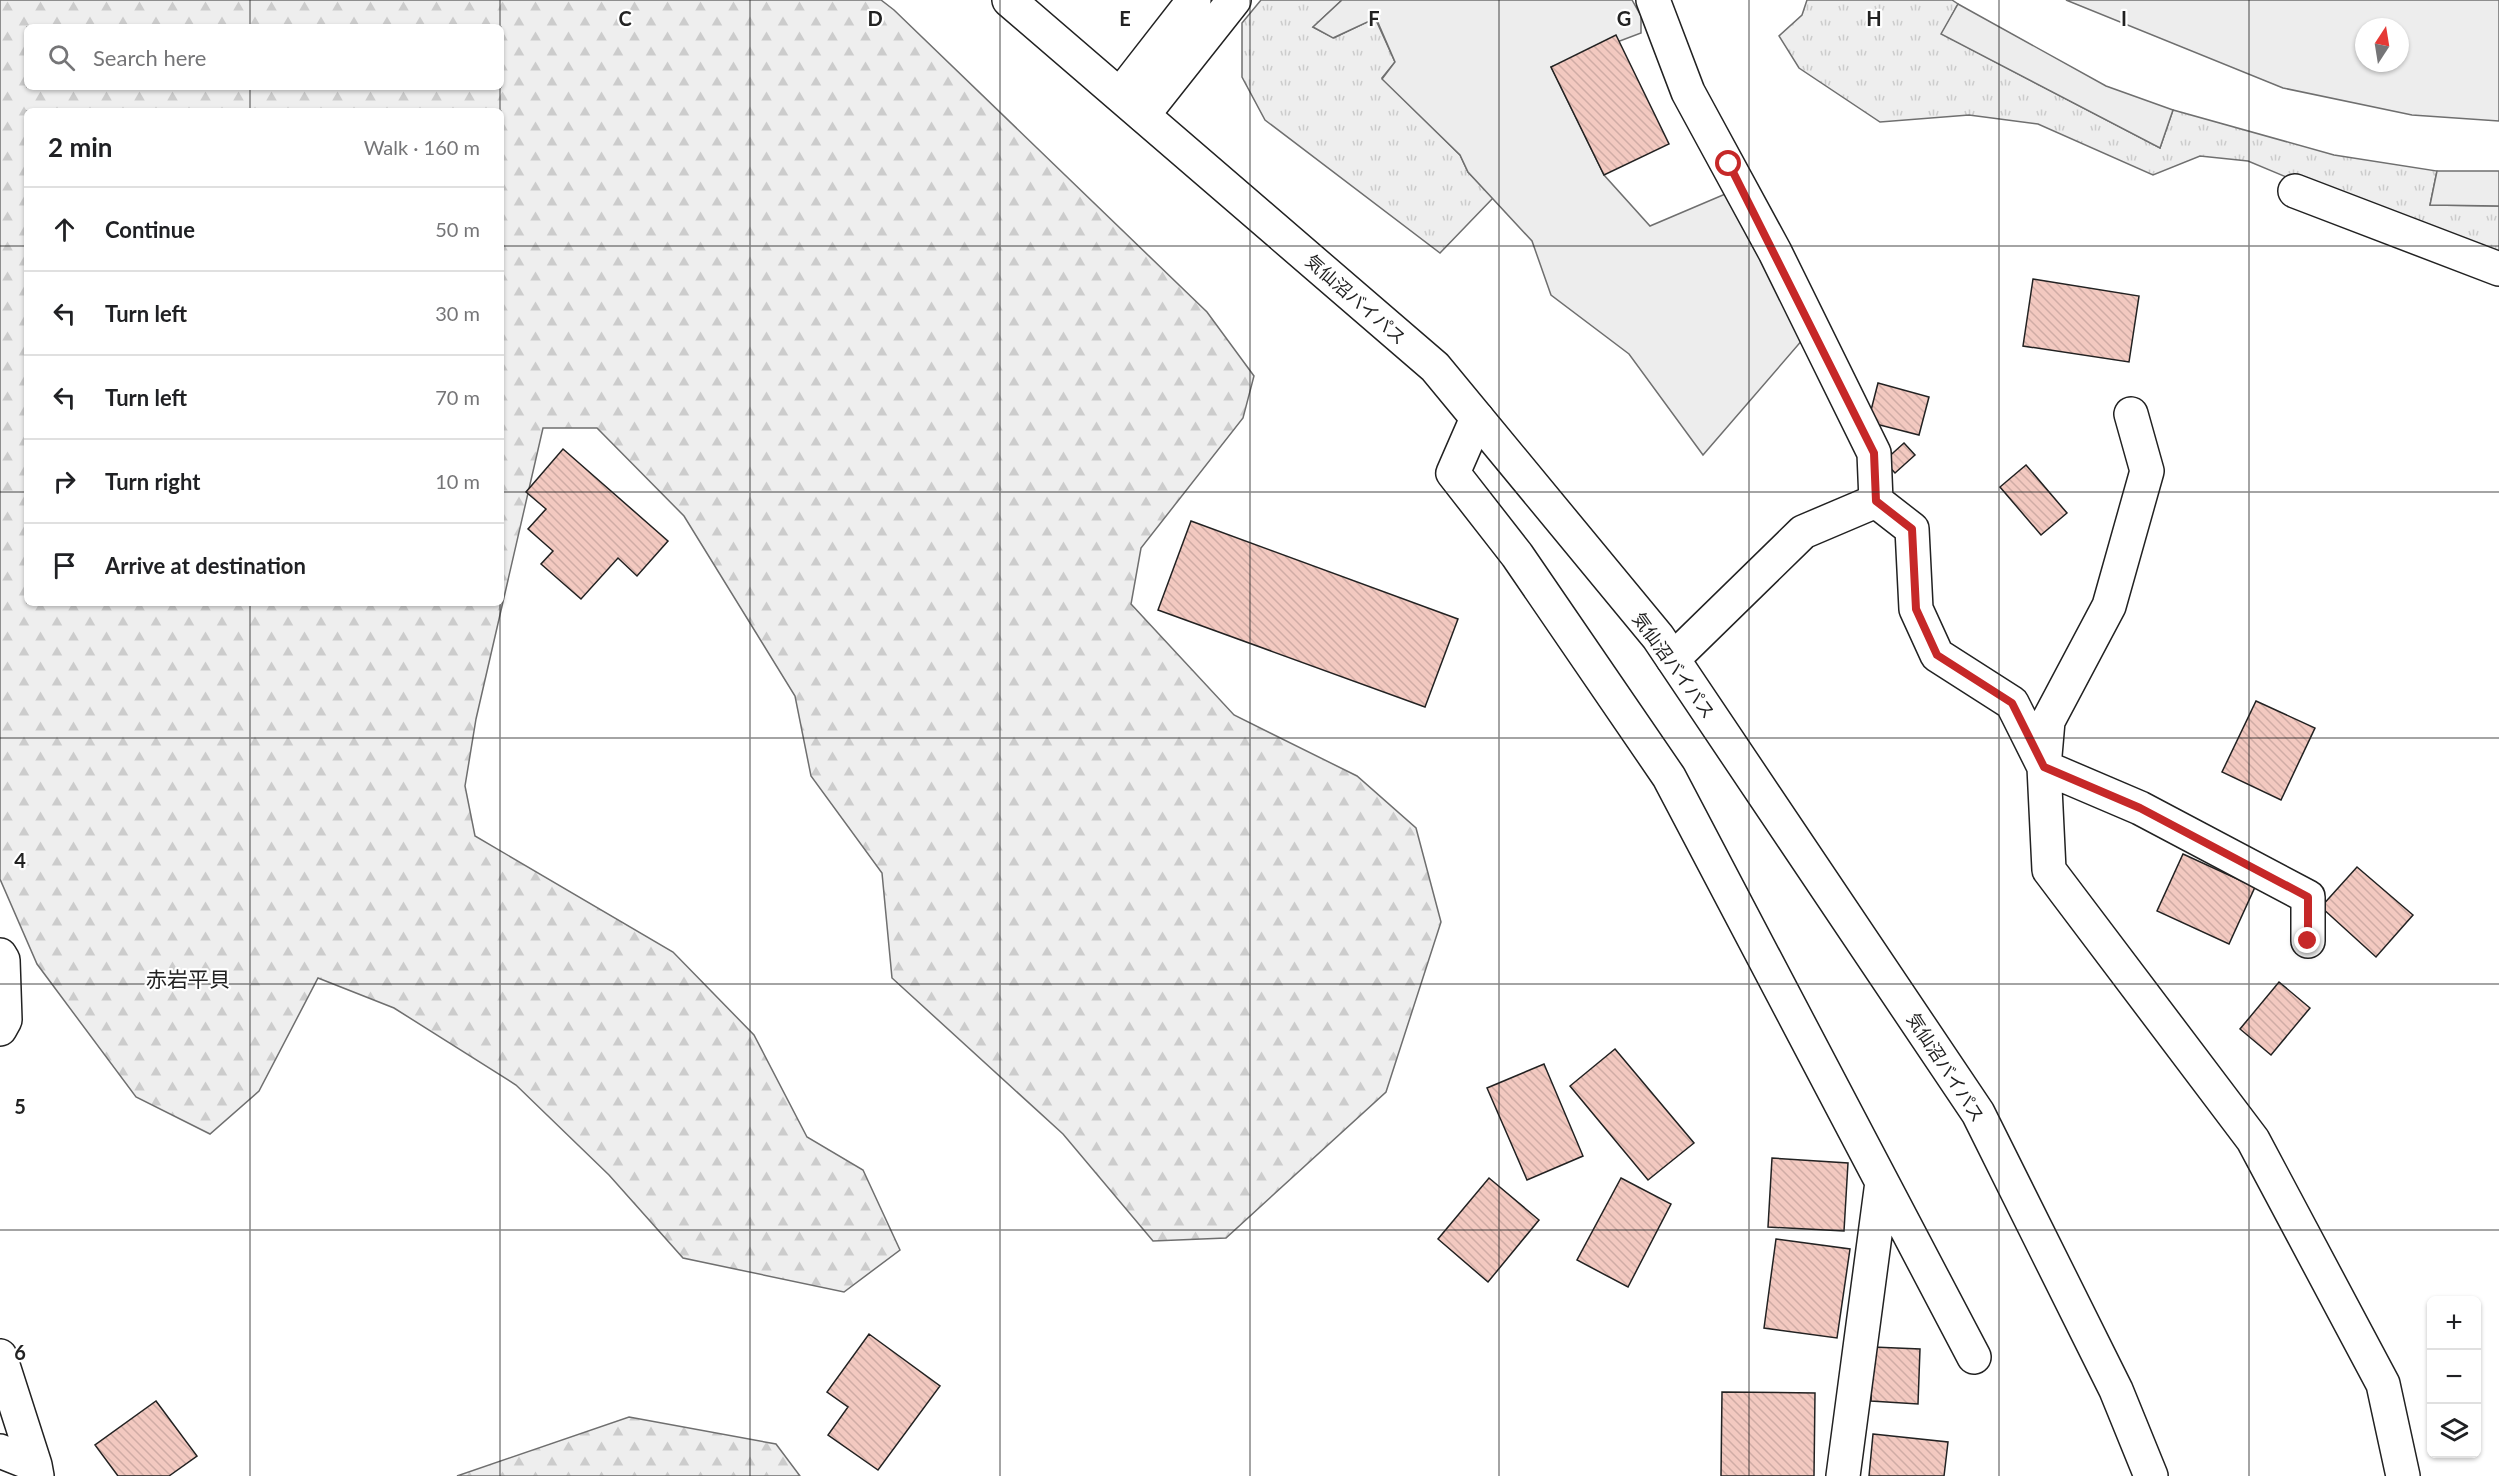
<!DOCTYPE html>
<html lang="en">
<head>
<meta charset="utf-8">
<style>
  :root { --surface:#fff; --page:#f2f2f2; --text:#202124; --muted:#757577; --line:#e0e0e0 }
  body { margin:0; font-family:Lato,"Noto Sans JP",sans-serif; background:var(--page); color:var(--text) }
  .controls { position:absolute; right:18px; bottom:18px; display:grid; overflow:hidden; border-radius:9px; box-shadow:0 2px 4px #0004 }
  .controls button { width:54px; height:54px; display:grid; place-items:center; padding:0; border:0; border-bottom:2px solid var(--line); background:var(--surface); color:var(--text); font:30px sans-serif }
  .compass { position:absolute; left:2355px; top:18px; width:54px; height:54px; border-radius:50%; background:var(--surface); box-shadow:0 2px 4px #0004; rotate:12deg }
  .stop { position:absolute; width:18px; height:18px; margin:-14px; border:4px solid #c62828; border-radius:50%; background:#fff }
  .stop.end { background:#c62828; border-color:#fff; box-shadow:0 2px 6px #0008 }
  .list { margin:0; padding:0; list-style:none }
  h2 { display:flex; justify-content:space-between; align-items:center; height:78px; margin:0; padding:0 24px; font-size:26px }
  h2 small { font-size:20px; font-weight:400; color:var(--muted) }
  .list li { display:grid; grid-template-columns:39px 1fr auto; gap:18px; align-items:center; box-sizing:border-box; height:84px; padding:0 24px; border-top:2px solid var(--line) }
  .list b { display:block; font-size:22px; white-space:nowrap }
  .list em { font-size:20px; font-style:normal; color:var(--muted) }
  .icon { flex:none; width:33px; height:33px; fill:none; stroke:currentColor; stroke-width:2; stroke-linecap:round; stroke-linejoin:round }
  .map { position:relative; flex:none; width:2499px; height:1476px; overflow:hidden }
  .search { position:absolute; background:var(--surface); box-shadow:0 2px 4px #0004; left:24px; top:24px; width:480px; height:66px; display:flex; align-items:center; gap:15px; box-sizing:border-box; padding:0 21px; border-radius:9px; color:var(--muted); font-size:22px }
  .panel { position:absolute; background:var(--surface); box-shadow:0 2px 4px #0004; left:24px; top:108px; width:480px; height:498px; border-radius:9px }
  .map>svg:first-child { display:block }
</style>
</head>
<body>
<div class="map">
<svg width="2499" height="1476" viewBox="0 0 2499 1476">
  <defs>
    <pattern id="grass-tufts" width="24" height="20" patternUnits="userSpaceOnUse" patternTransform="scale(1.5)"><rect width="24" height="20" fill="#eee"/><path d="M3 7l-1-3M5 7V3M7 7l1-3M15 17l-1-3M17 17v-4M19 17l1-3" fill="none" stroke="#ccc"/></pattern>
    <pattern id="forest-firs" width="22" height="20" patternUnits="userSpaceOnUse" patternTransform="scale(1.5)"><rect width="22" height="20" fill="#eee"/><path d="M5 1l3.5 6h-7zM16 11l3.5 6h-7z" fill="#ccc"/></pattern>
    <pattern id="building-back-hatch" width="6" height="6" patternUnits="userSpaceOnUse" patternTransform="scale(1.5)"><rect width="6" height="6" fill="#f3c9c0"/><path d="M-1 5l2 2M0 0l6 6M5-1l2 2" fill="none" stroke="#d0aca5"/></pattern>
  </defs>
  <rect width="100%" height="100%" fill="#fff"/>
  <!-- grass -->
  <path fill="url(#grass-tufts)" stroke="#6f6f6f" stroke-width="1.5" d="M1261,0H1342L1313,27L1334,38L1375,18L1395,62L1382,78L1460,155L1468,172L1493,198L1440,253L1265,120L1242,77V23Z
    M1807,0H1952L1958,4L1942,34L2160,148L2173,110L2334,155L2437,171L2430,205L2499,206V257L2315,189L2248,161L2200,156L2153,175L2038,124L1969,115L1880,122L1799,68L1779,36L1802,15Z"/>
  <!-- forest -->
  <path fill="url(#forest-firs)" stroke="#6f6f6f" stroke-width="1.5" fill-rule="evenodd" d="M0,0H881L894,10L1207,312L1254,376L1243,418L1141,548L1131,604L1234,715L1357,776L1416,828L1441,922L1386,1092L1226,1238L1153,1241L1063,1134L892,978L882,873L811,776L795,696L684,516L597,428H543L476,719L465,786L475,836L673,952L754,1035L807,1137L863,1170L900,1250L844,1292L683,1258L609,1175L516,1085L394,1008L318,978L259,1091L210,1134L136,1097L37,964L0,879ZM27,27H501V87H27ZM27,111H501V603H27Z
    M629,1417L776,1444L800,1476H457Z"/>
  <!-- parking -->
  <path fill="#ededed" stroke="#6f6f6f" stroke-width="1.5" fill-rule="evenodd" d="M1342,0H1632L1641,16V33L1551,67L1604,175L1650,226L1730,192L1804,338L1703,455L1629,354L1551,295L1532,241L1468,172L1460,155L1382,79L1395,62L1376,18L1333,38L1313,27Z
    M2066,0H2499V121L2412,115L2283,88ZM2364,27H2400V63H2364Z
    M1958,4L2106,86L2173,110L2160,148L1941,34Z
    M2437,171H2499V206L2430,205Z"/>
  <!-- building -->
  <path fill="url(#building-back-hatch)" stroke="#222" stroke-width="1.5" d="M1616,35L1669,144L1604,175L1551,67Z
    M2033,279L2139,296L2129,362L2023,346Z
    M1878,383L1929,397L1919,435L1868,422Z
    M1904,443L1915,455L1895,473L1884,461Z
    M563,449L668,541L637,576L618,558L581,599L541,564L553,551L528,529L546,509L526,492Z
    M2026,465L2067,513L2041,535L2000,487Z
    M1191,521L1458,619L1425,707L1158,610Z
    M2256,701L2315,728L2281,800L2222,772Z
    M2183,854L2255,887L2229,944L2157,911Z
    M2357,867L2413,915L2376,957L2321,907Z
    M2279,982L2310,1008L2271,1055L2240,1029Z
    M1615,1049L1694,1143L1648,1180L1570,1086Z
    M1544,1064L1583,1156L1527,1180L1487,1088Z
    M1772,1158L1848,1163L1844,1231L1768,1227Z
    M1489,1178L1539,1220L1488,1282L1438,1239Z
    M1621,1178L1671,1204L1628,1287L1577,1260Z
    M1776,1239L1850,1249L1837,1338L1764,1328Z
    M869,1334L940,1386L878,1470L828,1435L848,1407L827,1392Z
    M1873,1347L1920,1349L1918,1404L1871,1401Z
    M1722,1392L1815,1393L1814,1476H1721Z
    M156,1401L197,1456L169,1476H118L95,1445Z
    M1873,1434L1948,1442L1944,1476H1869Z"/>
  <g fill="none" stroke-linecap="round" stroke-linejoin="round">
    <!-- street casing -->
    <g stroke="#222" stroke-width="36">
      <path id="street" d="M1653,0L1688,92L1775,252L1874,453L1876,501
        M2295,191L2499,269
        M2131,414L2147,471L2109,606L2048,721L2044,767L2140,808L2308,897V941
        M1477,418L1453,473L1517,555L1669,777L1974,1357
        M1673,659L1803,532L1876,501L1912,529L1916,609L1937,655L2012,703L2044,767L2049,870L2253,1140L2383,1384L2403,1476
        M0,955L3,960L5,1020L0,1029
        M0,1356L35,1465
        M0,1451L35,1465L37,1476
        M1843,1476L1882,1182"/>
    </g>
    <!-- secondary casing -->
    <g stroke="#222" stroke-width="36">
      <path id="secondary" d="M1120,95L1194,0
        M1143,115L1234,0"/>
    </g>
    <!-- highway casing -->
    <g stroke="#222" stroke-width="36">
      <path id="highway" d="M1009,0L1435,367L1658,637L1978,1113L2116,1390L2151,1476"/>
    </g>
    <!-- street -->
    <use href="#street" stroke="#fff" stroke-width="33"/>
    <!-- secondary -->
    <use href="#secondary" stroke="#fff" stroke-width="33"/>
    <!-- highway -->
    <use href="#highway" stroke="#fff" stroke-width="33"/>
  </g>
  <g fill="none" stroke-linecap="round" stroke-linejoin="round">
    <!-- route -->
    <path stroke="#c62828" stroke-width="8" d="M1729,164L1874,453L1876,501L1912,529L1916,609L1937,655L2012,703L2044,767L2140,808L2308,897V941"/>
  </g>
  <!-- grid -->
  <path fill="none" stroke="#222" stroke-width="1.5" stroke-opacity="0.55" d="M250,0V27M500,0V27M750,0V1476M1000,0V1476M1250,0V1476M1499,0V1476M1749,0V1476M1999,0V1476M2249,0V1476M250,87V111M500,87V111M0,246H27M501,246H2499M0,492H27M501,492H2499M250,603V1476M500,603V1476M0,738H2499M0,984H2499M0,1230H2499"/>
  <g text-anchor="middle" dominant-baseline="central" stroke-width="4.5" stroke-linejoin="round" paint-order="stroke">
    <!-- street labels -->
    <g font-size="18" fill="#222" stroke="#fff">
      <text transform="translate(1356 299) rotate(41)">気仙沼バイパス</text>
      <text transform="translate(1674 665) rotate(54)">気仙沼バイパス</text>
      <text transform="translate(1946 1067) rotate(57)">気仙沼バイパス</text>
    </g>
    <!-- quarter labels -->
    <g font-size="21" fill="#222" stroke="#fff">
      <text x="188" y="978">赤岩平貝</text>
    </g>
  </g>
  <g font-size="20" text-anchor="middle" font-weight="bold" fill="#222" stroke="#fff" stroke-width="4.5" stroke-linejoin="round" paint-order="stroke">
    <text x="625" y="26">C</text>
    <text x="875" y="26">D</text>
    <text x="1125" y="26">E</text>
    <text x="1374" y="26">F</text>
    <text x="1624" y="26">G</text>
    <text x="1874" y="26">H</text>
    <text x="2124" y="26">I</text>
    <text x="20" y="868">4</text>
    <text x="20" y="1114">5</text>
    <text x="20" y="1360">6</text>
  </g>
</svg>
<div class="controls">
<button>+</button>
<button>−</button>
<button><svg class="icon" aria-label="layers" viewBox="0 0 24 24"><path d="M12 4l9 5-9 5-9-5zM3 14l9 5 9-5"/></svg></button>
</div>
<svg class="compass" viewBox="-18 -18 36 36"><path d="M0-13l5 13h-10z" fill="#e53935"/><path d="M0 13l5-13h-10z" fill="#757577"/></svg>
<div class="stop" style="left:1729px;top:164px"></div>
<div class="stop end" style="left:2308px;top:941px"></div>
<div class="search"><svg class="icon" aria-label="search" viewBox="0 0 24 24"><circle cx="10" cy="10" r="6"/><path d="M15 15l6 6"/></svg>Search here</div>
<section class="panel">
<h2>2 min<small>Walk · 160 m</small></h2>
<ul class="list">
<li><svg class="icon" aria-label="ahead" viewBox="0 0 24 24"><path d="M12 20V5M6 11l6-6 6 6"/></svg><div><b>Continue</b></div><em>50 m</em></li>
<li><svg class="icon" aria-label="left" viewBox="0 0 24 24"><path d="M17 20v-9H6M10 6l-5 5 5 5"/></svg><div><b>Turn left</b></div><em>30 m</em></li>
<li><svg class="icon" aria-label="left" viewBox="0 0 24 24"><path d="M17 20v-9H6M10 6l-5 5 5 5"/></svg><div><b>Turn left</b></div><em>70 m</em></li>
<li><svg class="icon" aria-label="right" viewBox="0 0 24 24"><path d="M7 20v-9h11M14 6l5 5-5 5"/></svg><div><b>Turn right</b></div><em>10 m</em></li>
<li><svg class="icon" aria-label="arrive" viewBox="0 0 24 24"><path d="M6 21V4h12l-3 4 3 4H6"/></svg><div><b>Arrive at destination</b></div></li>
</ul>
</section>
</div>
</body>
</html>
